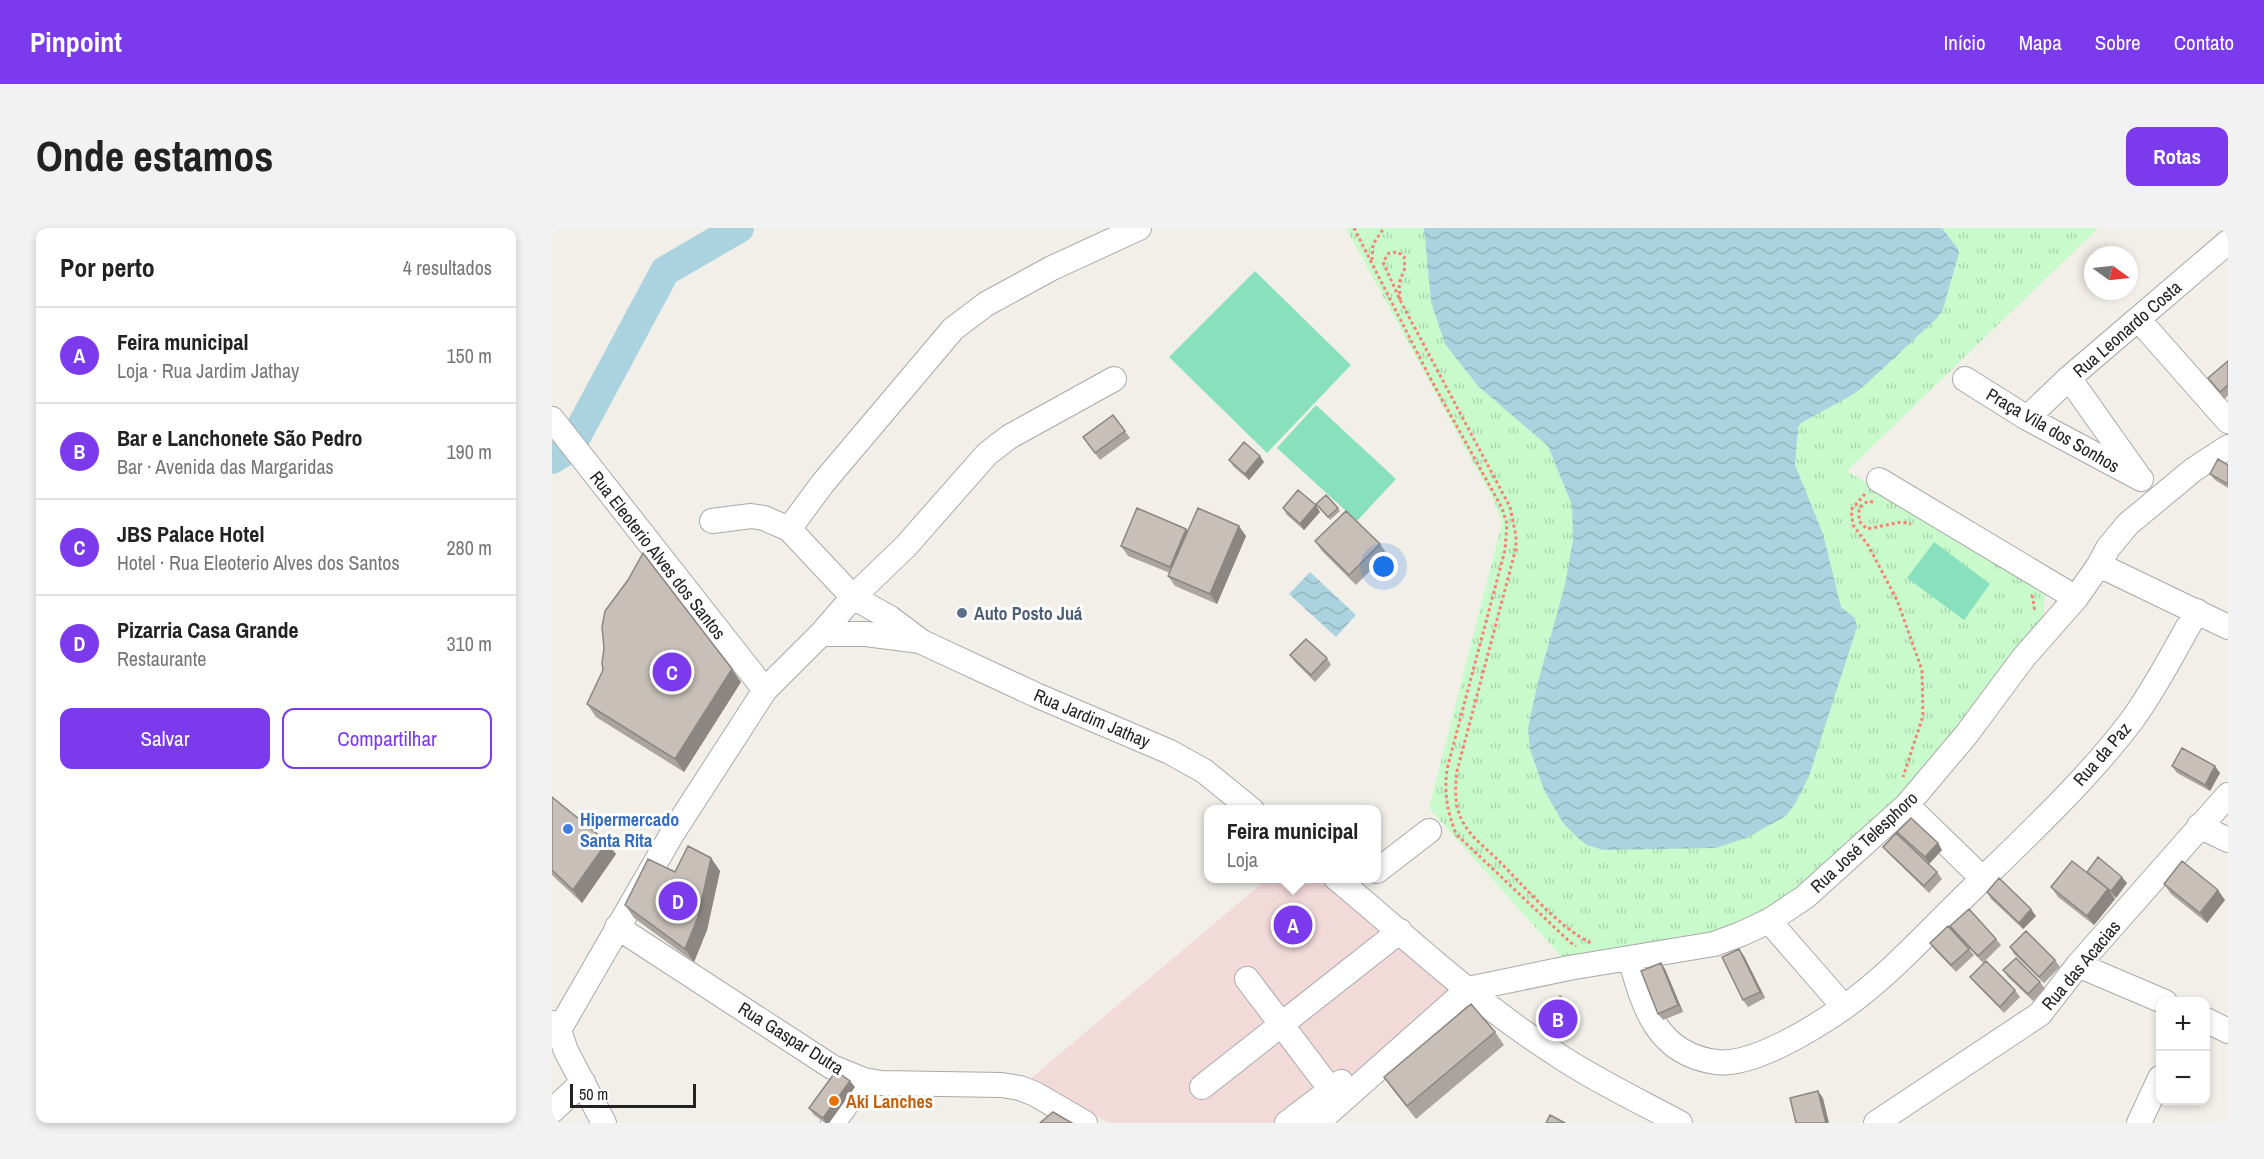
<!DOCTYPE html>
<html lang="pt">
<head>
<meta charset="utf-8">
<style>
  :root { --surface:#fff; --page:#f2f2f2; --text:#222; --muted:#767676; --line:#e0e0e0; --accent:#7c3aed }
  body { margin:0; font-family:"Archivo Narrow",sans-serif; background:var(--page); color:var(--text) }
  .controls { position:absolute; right:18px; bottom:18px; display:grid; overflow:hidden; border-radius:12px; box-shadow:0 3px 9px #0003 }
  .controls button { width:54px; height:54px; display:grid; place-items:center; padding:0; border:0; border-bottom:2px solid var(--line); background:var(--surface); color:var(--text); font:30px sans-serif }
  .compass { position:absolute; left:1532px; top:18px; width:54px; height:54px; border-radius:50%; background:var(--surface); box-shadow:0 3px 9px #0003; rotate:105deg }
  .scale { position:absolute; left:18px; bottom:15px; width:126px; box-sizing:border-box; padding-left:6px; border:3px solid #222; border-top:0; font-size:16px; line-height:21px; white-space:nowrap; color:#222; -webkit-text-stroke:4px #fff; paint-order:stroke }
  .you { position:absolute; left:832px; top:339px; width:21px; height:21px; margin:-15px; border:4px solid #fff; border-radius:50%; background:#1a73e8; box-shadow:0 0 0 9px #1a73e833 }
  .badge { display:grid; place-items:center; width:39px; height:39px; border-radius:50%; background:var(--accent); color:#fff; font-size:20px; font-weight:700 }
  .pin { position:absolute; translate:-50% -50%; border:3px solid #fff; box-shadow:0 2px 6px #0006 }
  .popup { position:absolute; left:652px; top:577px; width:177px; height:78px; box-sizing:border-box; display:grid; place-content:center; border-radius:12px; background:var(--surface); filter:drop-shadow(0 2px 4px #0005); font-size:20px; white-space:nowrap; color:var(--muted) }
  .popup b { font-size:22px; color:var(--text) }
  .popup::after { content:''; position:absolute; left:50%; top:100%; margin-left:-12px; border:12px solid transparent; border-top-color:var(--surface) }
  .list { margin:0; padding:0; list-style:none }
  h2 { display:flex; justify-content:space-between; align-items:center; height:78px; margin:0; padding:0 24px; font-size:26px }
  h2 small { font-size:20px; font-weight:400; color:var(--muted) }
  .list li { display:grid; grid-template-columns:39px 1fr auto; gap:18px; align-items:center; box-sizing:border-box; height:96px; padding:0 24px; border-top:2px solid var(--line) }
  .list b { display:block; font-size:22px; white-space:nowrap }
  .list p { margin:0; font-size:20px; white-space:nowrap; color:var(--muted) }
  .list em { font-size:20px; font-style:normal; color:var(--muted) }
  .actions { display:flex; gap:12px; padding:18px 24px }
  .actions a { flex:1; padding:14px 0; border:2px solid var(--accent); border-radius:12px; text-align:center; font-size:21px; color:var(--accent) }
  .actions .main { background:var(--accent); color:#fff }
  .map { position:relative; flex:none; width:1676px; height:895px; overflow:hidden; border-radius:12px }
  header { display:flex; align-items:center; gap:36px; box-sizing:border-box; height:84px; padding:0 30px; background:var(--accent); color:#fff }
  header strong { font-size:28px }
  nav { display:flex; gap:33px; margin-inline-start:auto; font-size:21px }
  .intro { display:flex; align-items:center; justify-content:space-between; box-sizing:border-box; height:144px; padding:0 36px }
  h1 { margin:0; font-size:42px }
  .button { padding:15px 27px; border-radius:12px; background:var(--accent); color:#fff; font-size:21px; font-weight:700 }
  main { display:flex; gap:36px; padding:0 36px }
  aside { flex:1; background:var(--surface); border-radius:12px; box-shadow:0 3px 9px #0003 }
  .map>svg:first-child { display:block }
</style>
</head>
<body>
<header>
<strong>Pinpoint</strong>
<nav><a>Início</a><a>Mapa</a><a>Sobre</a><a>Contato</a></nav>
</header>
<div class="intro"><h1>Onde estamos</h1><a class="button">Rotas</a></div>
<main>
<aside>
<h2>Por perto<small>4 resultados</small></h2>
<ul class="list">
<li><span class="badge">A</span><div><b>Feira municipal</b><p>Loja · Rua Jardim Jathay</p></div><em>150 m</em></li>
<li><span class="badge">B</span><div><b>Bar e Lanchonete São Pedro</b><p>Bar · Avenida das Margaridas</p></div><em>190 m</em></li>
<li><span class="badge">C</span><div><b>JBS Palace Hotel</b><p>Hotel · Rua Eleoterio Alves dos Santos</p></div><em>280 m</em></li>
<li><span class="badge">D</span><div><b>Pizarria Casa Grande</b><p>Restaurante</p></div><em>310 m</em></li>
</ul>
<div class="actions"><a class="main">Salvar</a><a>Compartilhar</a></div>
</aside>
<div class="map">
<svg width="1676" height="895" viewBox="0 0 1676 895">
  <defs>
    <pattern id="park-tufts" width="24" height="20" patternUnits="userSpaceOnUse" patternTransform="scale(1.5)"><rect width="24" height="20" fill="#c8facc"/><path d="M3 7l-1-3M5 7V3M7 7l1-3M15 17l-1-3M17 17v-4M19 17l1-3" fill="none" stroke="#acd6af"/></pattern>
    <pattern id="water-waves" width="16" height="10" patternUnits="userSpaceOnUse" patternTransform="scale(1.5)"><rect width="16" height="10" fill="#aad3df"/><path d="M0 5q4-4 8 0t8 0" fill="none" stroke="#92b5bf"/></pattern>
  </defs>
  <rect width="100%" height="100%" fill="#f2efe9"/>
  <!-- commercial -->
  <path fill="#f2dad9" d="M715,651H768L902,765L758,895H557L478,851Z"/>
  <!-- park -->
  <path fill="url(#park-tufts)" d="M794,0H1546L1295,243L1493,363L1491,395L1356,567L1246,669L1165,711L1015,735L877,580L950,295L942,273Z"/>
  <!-- pitch -->
  <path fill="#88e0be" d="M703,43L799,137L715,225L617,129Z
    M764,177L844,251L805,293L725,220Z
    M1382,314L1438,356L1412,392L1355,350Z"/>
  <!-- water -->
  <path fill="url(#water-waves)" d="M872,0H1390L1406,21L1407,25L1391,81L1385,90L1312,158L1300,167L1249,195L1246,200L1243,237L1271,306L1289,379L1303,390L1305,399L1257,548L1243,576L1234,588L1194,610L1164,620L1051,622L1035,617L1026,610L1011,595L992,562L978,521L976,500L986,454L1013,357L1021,312L1020,277L996,218L926,158L893,116L879,74Z
    M758,344L804,387L784,409L737,366Z"/>
  <g fill="none" stroke-linecap="round" stroke-linejoin="round">
    <!-- river -->
    <path stroke="#aad3df" stroke-width="30" d="M0,231L18,220L113,43L187,0"/>
    <!-- minor casing -->
    <g stroke="#a9a9a9" stroke-width="26">
      <path id="minor" d="M1586,91L1676,193
        M1517,150L1585,246
        M1413,151L1475,190L1589,251
        M1475,190L1517,150L1676,14
        M0,191L213,462
        M1327,252L1524,370
        M160,293L199,288L212,290L237,301L301,369L338,390L370,414L484,467L618,524L652,543L700,582
        M237,301L271,255L401,101L434,76L500,40L587,0
        M1547,337L1676,399
        M269,406H314L368,413
        M1355,577L1431,651
        M1647,598L1676,612
        M825,643L877,603
        M784,650C855,709 923,774 1001,824C1041,851 1085,872 1128,895
        M1217,693L1292,779
        M65,699L280,839L312,852L329,855L450,857L468,860L483,866L533,895
        M1078,730C1092,780 1105,826 1164,834C1200,839 1262,800 1291,780C1334,750 1371,709 1408,673C1466,616 1531,557 1580,492C1605,458 1624,419 1645,383
        M1526,737L1613,774
        M695,751L788,874
        M1654,792L1676,803
        M0,795L7,802L14,823L52,895
        M7,802L120,606L213,462L269,406L301,369L354,318L435,226L457,209L562,151
        M650,859L848,703
        M0,883L31,854
        M281,895L312,852
        M735,895L789,854
        M765,895L916,761L1017,740L1162,716L1189,706L1217,693L1253,669L1355,577L1414,507L1472,429L1524,370L1547,337L1556,320L1576,296L1641,242L1676,219
        M1324,895L1488,786L1526,737L1676,567
        M1587,895L1608,850"/>
    </g>
    <!-- path -->
    <path stroke="#fa8072" stroke-width="3" stroke-dasharray="3 3" stroke-linecap="butt" d="M802,0L877,148L950,280L955,296L953,322L895,541C892,567 895,582 904,606L1019,715L1024,718
      M820,32L821,16L832,0
      M848,72L847,55L853,40L852,29L846,24L837,25L831,34L848,72L958,279L964,308V320L905,543C903,560 902,580 912,596C920,610 936,622 947,633C972,658 1007,700 1039,715
      M1313,266L1299,282L1301,297L1316,317L1345,372L1370,442L1371,488L1351,549
      M1321,274L1316,273L1307,280V293L1315,301L1349,294L1359,296
      M1480,367L1483,384"/>
    <!-- minor -->
    <use href="#minor" stroke="#fff" stroke-width="24"/>
  </g>
  <!-- wall -->
  <path fill="#aba49e" d="M1676,133V168L1672,171L1656,150Z
    M561,187L578,210L548,232L531,209Z
    M677,232L712,234L697,252L682,239Z
    M1676,237V260L1663,252L1658,246Z
    M764,276L786,280L788,283L778,292Z
    M731,280L768,284L752,302L735,287Z
    M634,301L636,303L694,308L665,376L623,358L616,348L618,345L576,328L569,318Z
    M763,313L828,316L835,326L804,357L770,323Z
    M76,352L189,454L132,544L44,489L35,476L51,442Z
    M738,427L775,430L779,437L763,454L743,434Z
    M1620,538L1668,545L1658,563L1625,545Z
    M0,569L64,626L30,675L0,647Z
    M1345,604L1386,615L1390,622L1377,636L1350,610Z
    M1331,619L1385,644L1390,651L1377,665L1336,625Z
    M159,630L168,643L155,702L142,734L82,690L73,677L123,644Z
    M1535,645L1575,655L1564,670L1560,667L1563,671L1542,697L1506,669L1499,659Z
    M1612,656L1673,672L1655,695L1619,666Z
    M1435,664L1484,688L1471,701L1439,671Z
    M1398,698L1444,711L1449,717L1431,735L1403,705Z
    M1378,715L1417,721L1422,727L1404,744L1383,722Z
    M1458,719L1503,732L1508,739L1492,755L1462,726Z
    M1187,721L1192,728L1213,770L1196,779L1191,772Z
    M1113,741L1131,784L1111,792L1106,786Z
    M1451,742L1488,754L1493,761L1481,773L1456,749Z
    M1418,749L1463,762L1468,769L1452,785L1423,755Z
    M1021,782L999,807L991,800L987,793Z
    M943,804L952,817L864,891L841,862L832,849Z
    M303,859L277,895H273L262,887L257,880Z"/>
  <!-- shaded-wall -->
  <path fill="#8b8681" d="M708,228L712,234L697,252L693,246Z
    M764,277L768,284L752,302L748,296Z
    M687,298L694,308L665,376L658,366Z
    M634,301L641,311L625,348L618,339Z
    M180,441L189,454L132,544L123,531Z
    M1663,538L1668,545L1658,563L1653,557Z
    M55,614L64,626L30,675L21,662Z
    M1386,615L1390,622L1377,636L1373,629Z
    M159,630L168,643L155,702L142,734L133,721Z
    M1570,649L1575,655L1564,670L1559,663Z
    M1556,661L1563,671L1542,697L1535,688Z
    M1666,662L1673,672L1655,695L1648,685Z
    M1479,681L1484,688L1471,701L1467,695Z
    M1187,721L1192,728L1213,770L1208,764Z
    M1109,735L1113,741L1131,784L1126,777Z
    M1016,775L1021,782L999,807L995,800Z
    M298,853L303,859L277,895H274L271,890Z
    M1266,863L1271,870L1277,895H1274Z"/>
  <!-- building -->
  <path fill="#c7bfb8" stroke="#8b8681" stroke-width="1.5" d="M1676,133V157L1668,164L1656,150Z
    M561,187L573,203L543,225L531,209Z
    M692,214L708,228L693,246L677,232Z
    M1666,231L1676,237V256L1658,246Z
    M746,262L764,277L748,296L731,280Z
    M774,267L786,280L776,289L764,276Z
    M585,280L634,301L618,339L569,318Z
    M646,280L687,298L658,366L616,348Z
    M794,283L828,316L797,347L763,313Z
    M91,325L180,441L123,531L35,476L51,442L50,435L52,420L50,399L53,383L76,352Z
    M754,411L775,430L759,447L738,427Z
    M1630,520L1663,538L1653,557L1620,538Z
    M0,569L55,614L21,662L0,642Z
    M1359,590L1386,615L1373,629L1345,604Z
    M1344,605L1385,644L1372,658L1331,619Z
    M136,618L159,630L146,689L133,721L73,677L96,631L123,644Z
    M1546,629L1570,649L1559,663L1535,644Z
    M1520,633L1556,661L1535,688L1499,659Z
    M1630,633L1666,662L1648,685L1612,656Z
    M1447,650L1479,681L1467,695L1435,664Z
    M1417,681L1444,711L1426,728L1398,698Z
    M1396,698L1417,721L1399,737L1378,715Z
    M1474,703L1503,732L1487,749L1458,719Z
    M1187,721L1208,764L1191,772L1170,729Z
    M1464,730L1488,754L1476,766L1451,742Z
    M1434,733L1463,762L1448,779L1418,749Z
    M1109,735L1126,777L1106,786L1089,743Z
    M1008,768L1016,775L995,800L987,793Z
    M919,776L943,804L855,878L832,849Z
    M284,843L298,853L271,890L257,880Z
    M1266,863L1274,895H1244L1238,870Z
    M501,884L520,895H488Z
    M998,887L1013,895H994Z"/>
  <!-- markers -->
  <circle fill="#5c6f8a" stroke="#fff" stroke-width="2" cx="410" cy="385" r="6"/>
  <circle fill="#3f7fe0" stroke="#fff" stroke-width="2" cx="16" cy="601" r="6"/>
  <circle fill="#e8710a" stroke="#fff" stroke-width="2" cx="282" cy="873" r="6"/>
  <g text-anchor="middle" dominant-baseline="central" stroke-width="6" stroke-linejoin="round" paint-order="stroke">
    <!-- street labels -->
    <g font-size="18" fill="#222" stroke="#fff">
      <text transform="translate(1575 101) rotate(-41)">Rua Leonardo Costa</text>
      <text transform="translate(1501 202) rotate(30)">Praça Vila dos Sonhos</text>
      <text transform="translate(106 327) rotate(52)">Rua Eleoterio Alves dos Santos</text>
      <text transform="translate(540 490) rotate(23)">Rua Jardim Jathay</text>
      <text transform="translate(1550 526) rotate(-49)">Rua da Paz</text>
      <text transform="translate(1312 614) rotate(-43)">Rua José Telesphoro</text>
      <text transform="translate(1529 737) rotate(-50)">Rua das Acacias</text>
      <text transform="translate(239 810) rotate(32)">Rua Gaspar Dutra</text>
    </g>
    <!-- service labels -->
    <g font-size="18" font-weight="bold" fill="#4e5e75" stroke="#fff" text-anchor="start">
      <text x="422" y="385">Auto Posto Juá</text>
    </g>
    <!-- shop labels -->
    <g font-size="18" font-weight="bold" fill="#366cbe" stroke="#fff" text-anchor="start">
      <text x="28" y="591">Hipermercado<tspan x="28" dy="21">Santa Rita</tspan></text>
    </g>
    <!-- food labels -->
    <g font-size="18" font-weight="bold" fill="#c56008" stroke="#fff" text-anchor="start">
      <text x="294" y="873">Aki Lanches</text>
    </g>
  </g>
</svg>
<div class="controls">
<button>+</button>
<button>−</button>
</div>
<svg class="compass" viewBox="-18 -18 36 36"><path d="M0-13l5 13h-10z" fill="#e53935"/><path d="M0 13l5-13h-10z" fill="#767676"/></svg>
<div class="scale">50 m</div>
<div class="you"></div>
<div class="pin badge" style="left:741px;top:697px">A</div>
<div class="popup"><b>Feira municipal</b>Loja</div>
<div class="pin badge" style="left:1006px;top:791px">B</div>
<div class="pin badge" style="left:120px;top:444px">C</div>
<div class="pin badge" style="left:126px;top:673px">D</div>
</div>
</main>
</body>
</html>
